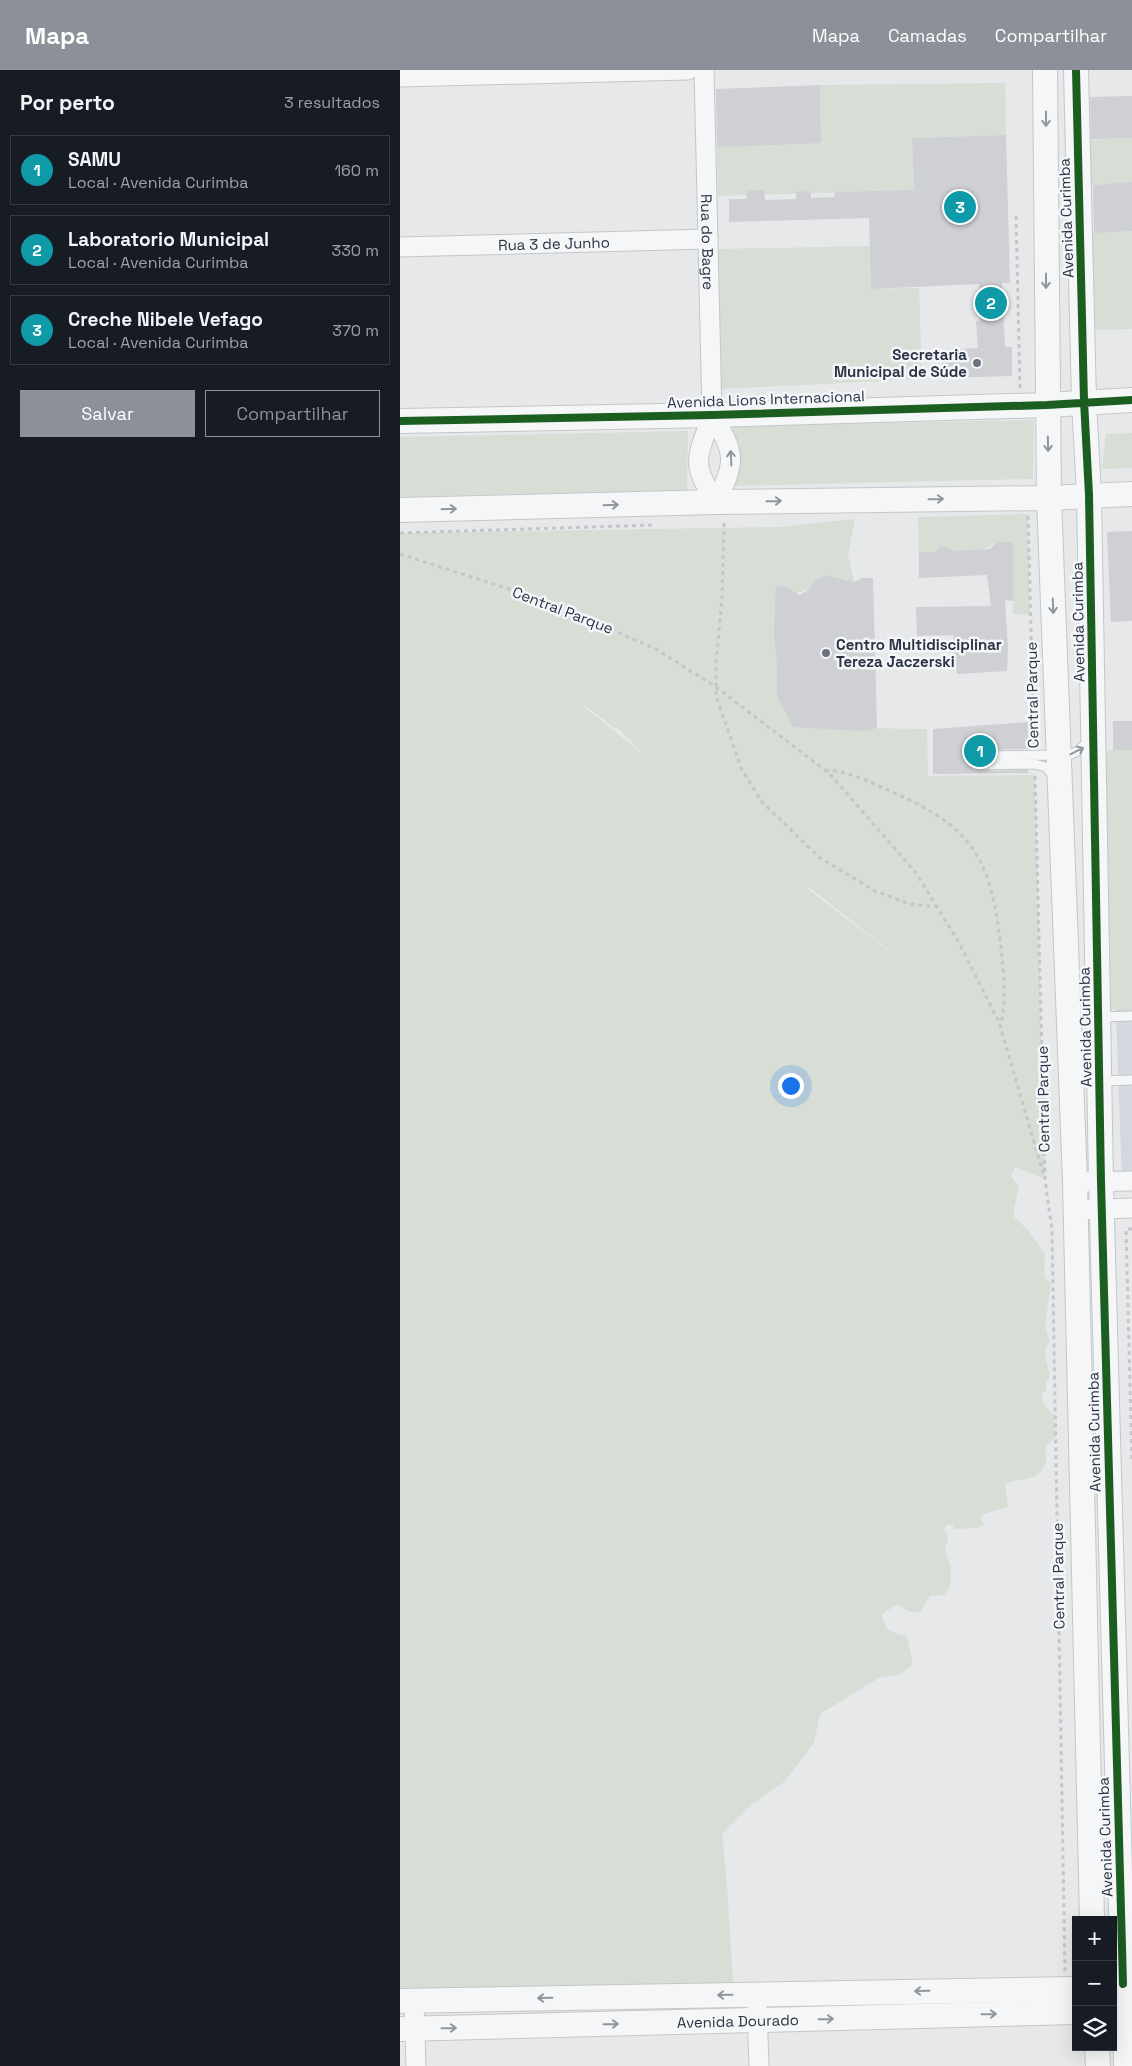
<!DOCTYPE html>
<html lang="pt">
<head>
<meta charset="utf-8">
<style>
  :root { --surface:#171b24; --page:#20242c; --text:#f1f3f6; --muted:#9ea1a6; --line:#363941; --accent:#8c9099 }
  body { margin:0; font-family:"Space Grotesk",sans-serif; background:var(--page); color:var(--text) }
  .controls { position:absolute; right:15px; bottom:15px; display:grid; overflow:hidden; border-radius:0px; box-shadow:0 5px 20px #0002 }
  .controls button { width:45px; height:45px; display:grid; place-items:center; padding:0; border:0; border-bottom:1px solid var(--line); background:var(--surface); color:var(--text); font:25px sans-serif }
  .you { position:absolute; left:390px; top:1015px; width:18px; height:18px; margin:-12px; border:4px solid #fff; border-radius:50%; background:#1a73e8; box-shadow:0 0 0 8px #1a73e833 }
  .badge { display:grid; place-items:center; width:32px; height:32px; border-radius:50%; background:var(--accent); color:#fff; font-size:16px; font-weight:700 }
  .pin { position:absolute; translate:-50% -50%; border:2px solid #fff; box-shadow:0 1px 5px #0006 }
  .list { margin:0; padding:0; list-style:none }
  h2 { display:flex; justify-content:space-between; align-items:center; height:65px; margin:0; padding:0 20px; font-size:21px }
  h2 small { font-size:16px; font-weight:400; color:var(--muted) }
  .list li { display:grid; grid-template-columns:32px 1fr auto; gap:15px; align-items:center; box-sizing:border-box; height:70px; margin:0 10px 10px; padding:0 10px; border:1px solid var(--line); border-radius:0px }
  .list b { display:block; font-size:19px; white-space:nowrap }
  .list p { margin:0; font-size:16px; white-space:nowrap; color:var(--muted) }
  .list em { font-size:16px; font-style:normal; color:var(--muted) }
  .actions { display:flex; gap:10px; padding:15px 20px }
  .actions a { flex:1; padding:11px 0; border:1px solid var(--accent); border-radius:0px; text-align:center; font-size:18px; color:var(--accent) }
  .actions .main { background:var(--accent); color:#fff }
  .icon { flex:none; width:28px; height:28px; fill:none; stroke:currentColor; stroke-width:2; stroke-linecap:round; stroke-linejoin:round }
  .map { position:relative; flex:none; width:732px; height:1996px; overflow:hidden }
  header { display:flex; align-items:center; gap:30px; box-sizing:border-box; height:70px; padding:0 25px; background:var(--accent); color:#fff }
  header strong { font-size:24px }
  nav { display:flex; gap:28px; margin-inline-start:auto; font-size:18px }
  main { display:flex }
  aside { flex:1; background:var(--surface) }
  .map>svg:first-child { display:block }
</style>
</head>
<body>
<header>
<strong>Mapa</strong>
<nav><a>Mapa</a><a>Camadas</a><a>Compartilhar</a></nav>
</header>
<main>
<aside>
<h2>Por perto<small>3 resultados</small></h2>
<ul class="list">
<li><span class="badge" style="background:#0f9aa8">1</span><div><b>SAMU</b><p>Local · Avenida Curimba</p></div><em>160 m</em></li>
<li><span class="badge" style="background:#0f9aa8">2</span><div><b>Laboratorio Municipal</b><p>Local · Avenida Curimba</p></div><em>330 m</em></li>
<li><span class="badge" style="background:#0f9aa8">3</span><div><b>Creche Nibele Vefago</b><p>Local · Avenida Curimba</p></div><em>370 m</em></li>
</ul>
<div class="actions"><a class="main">Salvar</a><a>Compartilhar</a></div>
</aside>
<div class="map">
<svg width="732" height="1996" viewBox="0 0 732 1996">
  <rect width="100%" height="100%" fill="#e6e8ea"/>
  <!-- built -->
  <path fill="#d4d7dd" d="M711,802H732V1111L722,1112Z"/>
  <!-- green -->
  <path fill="#d6ded6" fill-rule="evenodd" d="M605,13L606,65L512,68L514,120L318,126L317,77L421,69L420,15Z
    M732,68V113L685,115L684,70Z
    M732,161V259L691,260L686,163Z
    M470,176L471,219L519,218L522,309L320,319L319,179Z
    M634,350L633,409L335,416L331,356Z
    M288,361L287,420L0,427V367Z
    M732,363V398L702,399L706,364Z
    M628,444L630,545L613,544V473L598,472C588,480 569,482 555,481C550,480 545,477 540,476L533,482H519L518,447Z
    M455,449L448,484L454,512L426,505L410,519L396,523L376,516L393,657L527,659L528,706L635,705L645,1109L615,1097L611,1107L619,1117L614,1138V1147L627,1159L645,1184L644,1207L651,1213L645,1256L650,1272C640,1282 649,1295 650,1306L646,1313V1321L642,1323C642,1333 646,1339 654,1345L656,1366L645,1378C647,1385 647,1391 644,1397C635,1413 619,1407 605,1414L608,1437L583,1444L580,1448L585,1455L577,1458L555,1459L552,1455H546L544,1461L548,1467L545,1481L551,1499V1513L546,1525L530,1526L519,1543L508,1541L497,1534L482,1544C484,1561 492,1563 507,1566L513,1594L500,1604L479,1608L420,1644L414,1673L384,1712L352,1734L322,1764L327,1815L333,1913L0,1920V463L379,457ZM171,626L203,649L211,656L220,660L244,685ZM405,814L514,900L410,821Z
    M713,680H732V939L707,940L703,683Z"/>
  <!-- building -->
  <path fill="#ced0d3" d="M420,15L421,73L317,77L316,19Z
    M732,26V68L691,69L690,27Z
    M606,65L610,213H602L605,277H612V306L542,308V280L578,278L576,251H580L579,214L471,219L469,148L329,152V129H346L347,121L364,120L365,130L396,129V122L411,121V128L434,127L435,122L514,120L512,68Z
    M732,112V161L694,163L693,115Z
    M732,461V551L711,552L707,462Z
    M598,472H613V531L605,530L608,578L607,601L557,604L553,565L517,566L516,537L591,536L587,505L519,508V482H534L540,476L547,477L554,481L590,479Z
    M426,505L454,512L462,508H473L477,658L464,661L393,657L377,626V594L374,565L376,516L388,517L399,525L410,519L414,511Z
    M713,651H732V680H713Z
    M628,652V679L577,680L573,681L571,686L573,690L571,696L574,701L628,700V703L533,704V659Z"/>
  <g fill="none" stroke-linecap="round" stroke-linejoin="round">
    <!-- service casing -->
    <g stroke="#c4c6c8" stroke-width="11">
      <path id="service" d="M577,686L669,685L678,681L689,671
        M577,695L634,694L646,697L654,707
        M699,947L732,946
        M700,1011L732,1010"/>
    </g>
    <!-- minor casing -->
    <g stroke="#c4c6c8" stroke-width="21">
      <g id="minor">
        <path id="s1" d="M304,0L312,345C298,387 289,392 316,432C336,391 336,384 312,345"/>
        <path d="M0,7L288,0"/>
        <path id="s2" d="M0,177L308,169"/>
        <path d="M675,1112L732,1111"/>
        <path d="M675,1140L732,1138"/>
        <path d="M14,1931L16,1996"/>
        <path d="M357,1938L359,1996"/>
      </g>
    </g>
    <!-- tertiary casing -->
    <g stroke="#c4c6c8" stroke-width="26">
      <g id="tertiary">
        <path d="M645,0L649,428L675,1112L692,1850"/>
        <path d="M676,0L684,331L689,425L701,1112L723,1914"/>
        <path d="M0,351L312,345L647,335L732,330"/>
        <path d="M0,440L316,432L649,428L732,424"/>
        <path d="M713,1909C732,1916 732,1946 713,1953"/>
        <path d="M0,1931L676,1919"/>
        <path d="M725,1947L726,1996"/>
        <path id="s3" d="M0,1959L676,1942"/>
        <path d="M697,1977L698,1996"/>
      </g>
    </g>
    <!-- path -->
    <path stroke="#c5c6ca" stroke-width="3" stroke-dasharray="4 4" stroke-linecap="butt" d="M616,146L620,318
      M628,446L634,675
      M324,453L322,528L316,594V626L341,698L362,732L419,787L475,821L510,834L537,837
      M0,463L254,455
      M0,484L140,529L256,579L316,617L430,704L516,803L558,871L599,952L643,1103
      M425,700C449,701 470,712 492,722C575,758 591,790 601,878C604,905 607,931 600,957
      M635,706L645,1109L652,1160L665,1902
      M732,1159H726L732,1392"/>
    <!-- service -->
    <use href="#service" stroke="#f5f6f7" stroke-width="9"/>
    <!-- minor -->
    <use href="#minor" stroke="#f5f6f7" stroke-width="19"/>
    <!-- tertiary -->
    <use href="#tertiary" stroke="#f5f6f7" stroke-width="24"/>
    <!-- cycleway casing -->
    <g stroke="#f4f6f9" stroke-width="11">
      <path id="cycleway" d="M676,0L684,331L689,425L701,1112L723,1914
        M0,351L312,345L647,335L732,330"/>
    </g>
    <!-- cycleway -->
    <use href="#cycleway" stroke="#1b5e20" stroke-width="8"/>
  </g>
  <!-- one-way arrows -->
  <defs><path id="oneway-shaft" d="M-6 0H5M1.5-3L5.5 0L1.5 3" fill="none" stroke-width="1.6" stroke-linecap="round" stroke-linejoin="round" transform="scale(1.25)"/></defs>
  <g stroke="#90959e">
    <use href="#oneway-shaft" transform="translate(646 49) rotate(90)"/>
    <use href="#oneway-shaft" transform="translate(646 211) rotate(90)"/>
    <use href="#oneway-shaft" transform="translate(648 374) rotate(89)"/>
    <use href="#oneway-shaft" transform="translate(331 388) rotate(-93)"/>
    <use href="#oneway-shaft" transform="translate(536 429) rotate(-1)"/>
    <use href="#oneway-shaft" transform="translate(374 431) rotate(-1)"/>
    <use href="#oneway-shaft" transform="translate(211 435) rotate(-2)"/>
    <use href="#oneway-shaft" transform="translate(49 439) rotate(-2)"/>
    <use href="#oneway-shaft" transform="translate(653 536) rotate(88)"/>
    <use href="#oneway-shaft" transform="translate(677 681) rotate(-27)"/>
    <use href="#oneway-shaft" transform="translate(522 1921) rotate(179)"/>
    <use href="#oneway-shaft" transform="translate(325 1925) rotate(179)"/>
    <use href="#oneway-shaft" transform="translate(145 1928) rotate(179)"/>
    <use href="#oneway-shaft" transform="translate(589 1944) rotate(-1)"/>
    <use href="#oneway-shaft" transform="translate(426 1949) rotate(-1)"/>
    <use href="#oneway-shaft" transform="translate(211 1954) rotate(-1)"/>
    <use href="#oneway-shaft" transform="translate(49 1958) rotate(-1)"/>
  </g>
  <!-- markers -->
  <g fill="#6c737f" stroke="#f4f6f9" stroke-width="2">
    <circle cx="577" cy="293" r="5"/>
    <circle cx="426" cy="583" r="5"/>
  </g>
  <g text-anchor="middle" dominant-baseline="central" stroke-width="5" stroke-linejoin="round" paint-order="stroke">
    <!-- street labels -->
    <g font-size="15" fill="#2b3445" stroke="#f4f6f9">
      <text transform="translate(666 148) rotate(-92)">Avenida Curimba</text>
      <text stroke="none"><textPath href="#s2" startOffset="154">Rua 3 de Junho</textPath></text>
      <text stroke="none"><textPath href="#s1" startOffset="172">Rua do Bagre</textPath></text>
      <text transform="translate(366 329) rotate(-2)">Avenida Lions Internacional</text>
      <text transform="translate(163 540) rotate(21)">Central Parque</text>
      <text transform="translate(678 552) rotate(-91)">Avenida Curimba</text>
      <text transform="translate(632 625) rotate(-91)">Central Parque</text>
      <text transform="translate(685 957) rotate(-91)">Avenida Curimba</text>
      <text transform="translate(643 1029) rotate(-91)">Central Parque</text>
      <text transform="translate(694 1362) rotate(-91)">Avenida Curimba</text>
      <text transform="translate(658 1506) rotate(-91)">Central Parque</text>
      <text transform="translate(705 1767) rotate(-92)">Avenida Curimba</text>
      <text stroke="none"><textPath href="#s3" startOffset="338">Avenida Dourado</textPath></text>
    </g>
    <!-- poi labels -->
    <g font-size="15" font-weight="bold" fill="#2b3445" stroke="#f4f6f9" text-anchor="end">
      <text x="567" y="284">Secretaria<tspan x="567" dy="17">Municipal de Súde</tspan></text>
      <text x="436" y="574" text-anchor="start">Centro Multidisciplinar<tspan x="436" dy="17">Tereza Jaczerski</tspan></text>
    </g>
  </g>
</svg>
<div class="controls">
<button>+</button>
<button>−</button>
<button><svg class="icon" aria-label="layers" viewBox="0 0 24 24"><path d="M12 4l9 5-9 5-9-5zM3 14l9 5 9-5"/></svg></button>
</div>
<div class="you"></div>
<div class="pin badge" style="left:580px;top:681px;background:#0f9aa8">1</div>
<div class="pin badge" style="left:591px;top:233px;background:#0f9aa8">2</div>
<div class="pin badge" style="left:560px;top:137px;background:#0f9aa8">3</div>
</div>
</main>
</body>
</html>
